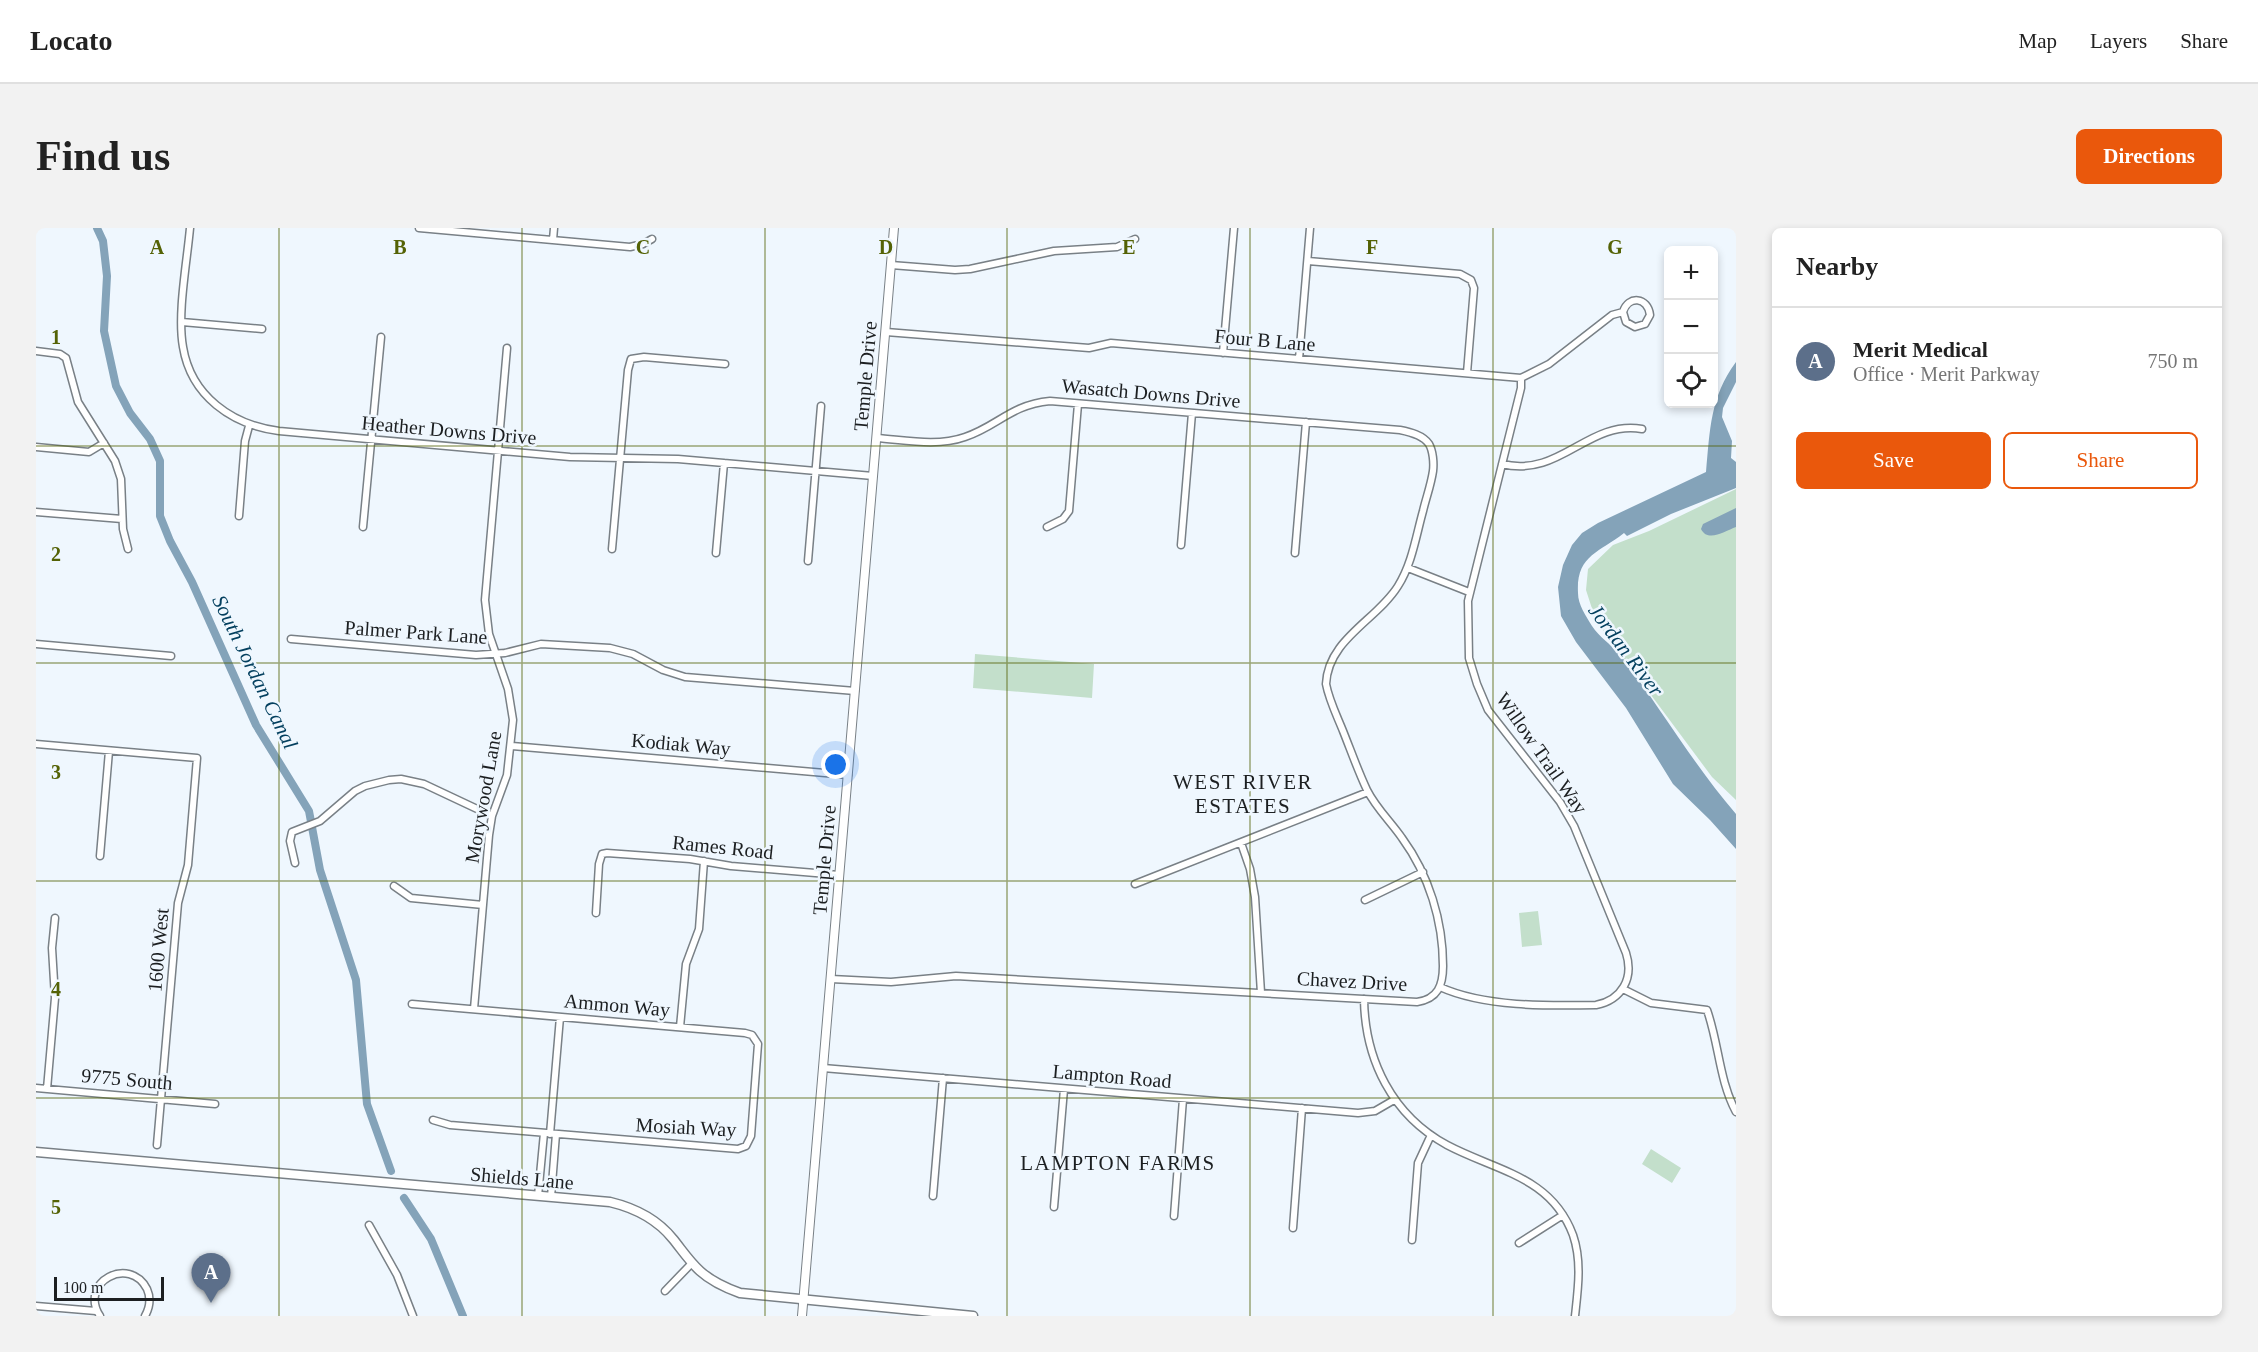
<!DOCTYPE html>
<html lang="en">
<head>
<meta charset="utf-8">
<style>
  :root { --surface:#fff; --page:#f2f2f2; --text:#222; --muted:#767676; --line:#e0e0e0; --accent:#ea580c }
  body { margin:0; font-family:"Times New Roman",serif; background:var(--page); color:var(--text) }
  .controls { position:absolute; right:18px; top:18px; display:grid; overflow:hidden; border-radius:9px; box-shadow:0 3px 9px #0003 }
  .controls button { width:54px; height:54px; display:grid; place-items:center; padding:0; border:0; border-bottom:2px solid var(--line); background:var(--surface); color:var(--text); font:30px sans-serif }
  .scale { position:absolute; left:18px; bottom:15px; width:110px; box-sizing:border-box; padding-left:6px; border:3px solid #1c1f21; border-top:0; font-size:16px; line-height:21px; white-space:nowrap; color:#1c1f21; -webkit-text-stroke:4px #eff7fe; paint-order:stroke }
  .you { position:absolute; left:800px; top:537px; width:21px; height:21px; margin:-15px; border:4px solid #fff; border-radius:50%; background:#1a73e8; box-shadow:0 0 0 9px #1a73e833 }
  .badge { display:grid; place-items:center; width:39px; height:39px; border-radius:50%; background:var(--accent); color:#fff; font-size:20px; font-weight:700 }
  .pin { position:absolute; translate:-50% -50px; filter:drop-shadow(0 2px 3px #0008) }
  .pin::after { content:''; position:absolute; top:32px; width:21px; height:18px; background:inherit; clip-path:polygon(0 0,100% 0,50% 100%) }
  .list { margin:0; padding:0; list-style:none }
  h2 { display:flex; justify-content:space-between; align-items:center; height:78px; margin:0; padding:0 24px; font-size:26px }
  h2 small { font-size:20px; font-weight:400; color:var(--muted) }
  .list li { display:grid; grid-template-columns:39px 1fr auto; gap:18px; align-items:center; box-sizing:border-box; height:108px; padding:0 24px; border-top:2px solid var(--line) }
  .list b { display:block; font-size:22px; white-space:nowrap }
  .list p { margin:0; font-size:20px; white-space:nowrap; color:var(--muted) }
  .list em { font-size:20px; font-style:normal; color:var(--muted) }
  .actions { display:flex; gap:12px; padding:18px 24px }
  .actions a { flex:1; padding:14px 0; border:2px solid var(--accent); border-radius:9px; text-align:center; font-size:21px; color:var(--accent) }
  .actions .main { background:var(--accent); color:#fff }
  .icon { flex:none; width:33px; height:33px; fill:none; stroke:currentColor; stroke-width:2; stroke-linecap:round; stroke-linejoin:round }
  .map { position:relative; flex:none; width:1700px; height:1088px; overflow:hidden; border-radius:9px }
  header { display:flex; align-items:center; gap:36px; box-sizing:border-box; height:84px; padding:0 30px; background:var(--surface); border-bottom:2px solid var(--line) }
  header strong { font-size:28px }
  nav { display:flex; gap:33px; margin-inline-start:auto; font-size:21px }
  .intro { display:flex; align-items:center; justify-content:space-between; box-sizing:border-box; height:144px; padding:0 36px }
  h1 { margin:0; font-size:42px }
  .button { padding:15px 27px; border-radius:9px; background:var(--accent); color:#fff; font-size:21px; font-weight:700 }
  main { display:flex; gap:36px; padding:0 36px }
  aside { flex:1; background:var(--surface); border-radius:9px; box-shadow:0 3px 9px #0003 }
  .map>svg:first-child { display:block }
</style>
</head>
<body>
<header>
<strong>Locato</strong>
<nav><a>Map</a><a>Layers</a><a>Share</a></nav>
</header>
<div class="intro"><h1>Find us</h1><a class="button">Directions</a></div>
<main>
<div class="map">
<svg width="1700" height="1088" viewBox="0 0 1700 1088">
  <rect width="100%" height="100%" fill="#eff7fe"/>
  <!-- green -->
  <path fill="#c3dfcb" d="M1700,261V572L1676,549L1560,393L1550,362L1552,341L1577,317L1613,303Z
    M939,426L1058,436L1056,470L937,460Z
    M1502,683L1506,717L1486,719L1483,685Z
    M1615,921L1645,940L1636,955L1606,936Z"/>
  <!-- water -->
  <path fill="#84a3b9" d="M1700,134V154L1687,180L1686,189L1696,213L1695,230L1700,234V260L1635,286L1591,308L1588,305C1563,325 1540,327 1542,365C1542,377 1550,388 1556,398C1563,409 1576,417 1585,428C1624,479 1657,536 1700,586V621L1674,592L1637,556L1590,480L1540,414L1525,388L1522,359L1527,337L1536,317L1546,305L1562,295L1670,244C1674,202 1674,169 1700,134Z
    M1700,280V299C1689,303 1672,315 1665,301L1667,296Z"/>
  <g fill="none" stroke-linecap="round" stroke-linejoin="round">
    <!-- canal -->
    <path stroke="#84a3b9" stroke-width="8" d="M61,0L67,13L71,48L68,103L80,158L94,185L114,211L124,233V288L134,313L156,354L220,497L273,583L284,642L320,752L331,876L355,943
      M368,970L395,1011L427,1088"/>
    <!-- minor casing -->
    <g stroke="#798086" stroke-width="9">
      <path id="minor" d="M154,0C151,34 141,86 147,119C155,168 196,197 243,203L534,229L642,231L837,248
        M383,0L594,19L607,16L616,11
        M517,12L518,0
        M1272,33L1424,46L1435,52L1438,60L1431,145
        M855,37L919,42L934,41L1018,23L1081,19L1099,11
        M146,94L226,101
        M850,104L1053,120L1075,115L1485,150L1513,136L1576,87L1587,84C1592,67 1612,69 1614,87L1609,96L1599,99L1590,94L1587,84
        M0,123L24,126L30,130L42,174L79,233L85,251L87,301L92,321
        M1187,125L1198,0
        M1263,131L1274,0
        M0,219L53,224L68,215
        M1466,236C1525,250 1551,192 1606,201
        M0,284L86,291
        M203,288L209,213L213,198
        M327,299L345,109
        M1011,299L1027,291L1033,283L1042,176
        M1145,317L1156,185
        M576,321L592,142L595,131L608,129L689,136
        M680,325L688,235
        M1259,325L1270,194
        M772,333L785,178
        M1372,340L1433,364
        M255,411L440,427L469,425L505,416L574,420L597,426L627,442L649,449L819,463
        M0,416L135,428
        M0,516L161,530L152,637L142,675L121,917
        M476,518L812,547
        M1205,615L1214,641L1219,669L1225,765
        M64,628L73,523
        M259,635L254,613L256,604L284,593L319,563L329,558L353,552L365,551L388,556L456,588
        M1099,656L1332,564
        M358,658L375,670L447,677
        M1329,672L1387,644
        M560,685L563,636L566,626L571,625L654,631L695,638L803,647
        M795,751L855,754L920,748L1381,774C1402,771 1407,757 1407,738C1407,693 1393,647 1366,610C1355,594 1340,580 1331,562C1322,543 1315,523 1307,503C1301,488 1293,472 1290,456C1292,411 1341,392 1362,358C1376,336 1380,308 1387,283C1390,270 1395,257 1397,243C1398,235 1397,223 1393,216C1387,207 1374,204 1364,202L1014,173C974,177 962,198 929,209C901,219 869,212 841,210
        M1404,759C1448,779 1512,778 1560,777C1586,772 1598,750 1590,725L1538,598L1524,574L1452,482L1441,456L1433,430L1432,373L1485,160V150
        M1587,761L1615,775L1671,782C1683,816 1683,852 1700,884
        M1328,771C1329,832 1356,887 1411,917C1460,943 1515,948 1537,1007C1546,1033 1542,1061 1539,1088
        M376,776L709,805L716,807L722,816L715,908L710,918L702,921L414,897L397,892
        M438,781L453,607L456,588L471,547L477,492L472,461L453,406L449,372L471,120
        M644,799L650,736L663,701L668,633
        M787,840L1322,885L1339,883L1358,872
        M0,860L179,876
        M11,861L19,770L16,720L19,690
        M514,906L524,789
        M502,968L508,905
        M897,968L907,850
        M515,969L520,906
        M1018,979L1028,861
        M1138,988L1147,871
        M333,997L361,1047L377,1088
        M1257,1000L1266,880
        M1376,1012L1382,935L1395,907
        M1483,1015L1527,987
        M629,1063L656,1035
        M0,1078L60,1083
        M64,1088C42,1054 94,1027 111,1061C115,1070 114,1079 109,1088"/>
    </g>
    <!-- tertiary casing -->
    <g stroke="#798086" stroke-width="10">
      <path id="tertiary" d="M766,1088L858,0"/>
    </g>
    <!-- secondary casing -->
    <g stroke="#798086" stroke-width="11">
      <path id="secondary" d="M0,924L574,974C599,980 621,991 637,1011C646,1022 653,1033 664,1043C675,1053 690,1060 704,1065L937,1088"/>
    </g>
    <!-- minor -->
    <use href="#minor" stroke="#fff" stroke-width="6"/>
    <!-- tertiary -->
    <use href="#tertiary" stroke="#fff" stroke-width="8"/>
    <!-- secondary -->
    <use href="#secondary" stroke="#fff" stroke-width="8"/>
  </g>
  <!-- grid -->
  <path fill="none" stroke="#546205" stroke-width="1.5" stroke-opacity="0.55" d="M243,0V1088M486,0V1088M729,0V1088M971,0V1088M1214,0V1088M1457,0V1088M0,218H1700M0,435H1700M0,653H1700M0,870H1700"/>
  <g text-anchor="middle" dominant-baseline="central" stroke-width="5" stroke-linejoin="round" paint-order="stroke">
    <!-- street labels -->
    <g font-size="20" fill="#1c1f21" stroke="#eff7fe">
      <text transform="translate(1229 112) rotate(5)">Four B Lane</text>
      <text transform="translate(829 148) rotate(-85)">Temple Drive</text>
      <text transform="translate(1115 165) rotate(5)">Wasatch Downs Drive</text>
      <text transform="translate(413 202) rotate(5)">Heather Downs Drive</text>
      <text transform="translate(380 404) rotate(4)">Palmer Park Lane</text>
      <text transform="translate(645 516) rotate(5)">Kodiak Way</text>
      <text transform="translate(1506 525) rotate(55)">Willow Trail Way</text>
      <text transform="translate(447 569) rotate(-80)">Morywood Lane</text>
      <text transform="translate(687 619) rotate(6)">Rames Road</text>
      <text transform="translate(788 632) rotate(-85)">Temple Drive</text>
      <text transform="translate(122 722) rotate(-85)">1600 West</text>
      <text transform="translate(1316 753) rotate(3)">Chavez Drive</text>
      <text transform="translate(581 777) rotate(5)">Ammon Way</text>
      <text transform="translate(1076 848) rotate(5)">Lampton Road</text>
      <text transform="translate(91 851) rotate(5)">9775 South</text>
      <text transform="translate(650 899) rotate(3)">Mosiah Way</text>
      <text transform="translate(486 950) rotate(5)">Shields Lane</text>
    </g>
    <!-- water labels -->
    <g font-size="21" font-style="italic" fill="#04405f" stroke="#eff7fe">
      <text transform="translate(1590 422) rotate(53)">Jordan River</text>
      <text transform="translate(219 444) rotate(64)">South Jordan Canal</text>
    </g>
    <!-- neighbourhood labels -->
    <g font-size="21" letter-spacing="1.5" fill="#1c1f21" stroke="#eff7fe">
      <text x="1207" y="554">WEST RIVER<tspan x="1207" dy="24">ESTATES</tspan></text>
      <text x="1082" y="935">LAMPTON FARMS</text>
    </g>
  </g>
  <g font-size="20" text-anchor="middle" font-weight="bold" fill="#546205" stroke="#eff7fe" stroke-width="5" stroke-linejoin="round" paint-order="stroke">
    <text x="121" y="26">A</text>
    <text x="364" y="26">B</text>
    <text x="607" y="26">C</text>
    <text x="850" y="26">D</text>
    <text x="1093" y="26">E</text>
    <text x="1336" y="26">F</text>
    <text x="1579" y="26">G</text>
    <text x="20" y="116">1</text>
    <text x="20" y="333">2</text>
    <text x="20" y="551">3</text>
    <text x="20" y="768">4</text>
    <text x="20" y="986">5</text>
  </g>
</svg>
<div class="controls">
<button>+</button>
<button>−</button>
<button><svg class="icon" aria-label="locate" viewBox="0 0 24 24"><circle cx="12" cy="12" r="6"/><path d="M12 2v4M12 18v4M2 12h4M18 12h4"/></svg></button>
</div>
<div class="scale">100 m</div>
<div class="you"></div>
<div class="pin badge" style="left:175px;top:1075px;background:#5c6f8a">A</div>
</div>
<aside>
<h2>Nearby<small></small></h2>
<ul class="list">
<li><span class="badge" style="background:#5c6f8a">A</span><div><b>Merit Medical</b><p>Office · Merit Parkway</p></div><em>750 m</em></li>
</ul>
<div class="actions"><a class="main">Save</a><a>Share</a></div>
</aside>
</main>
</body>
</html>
